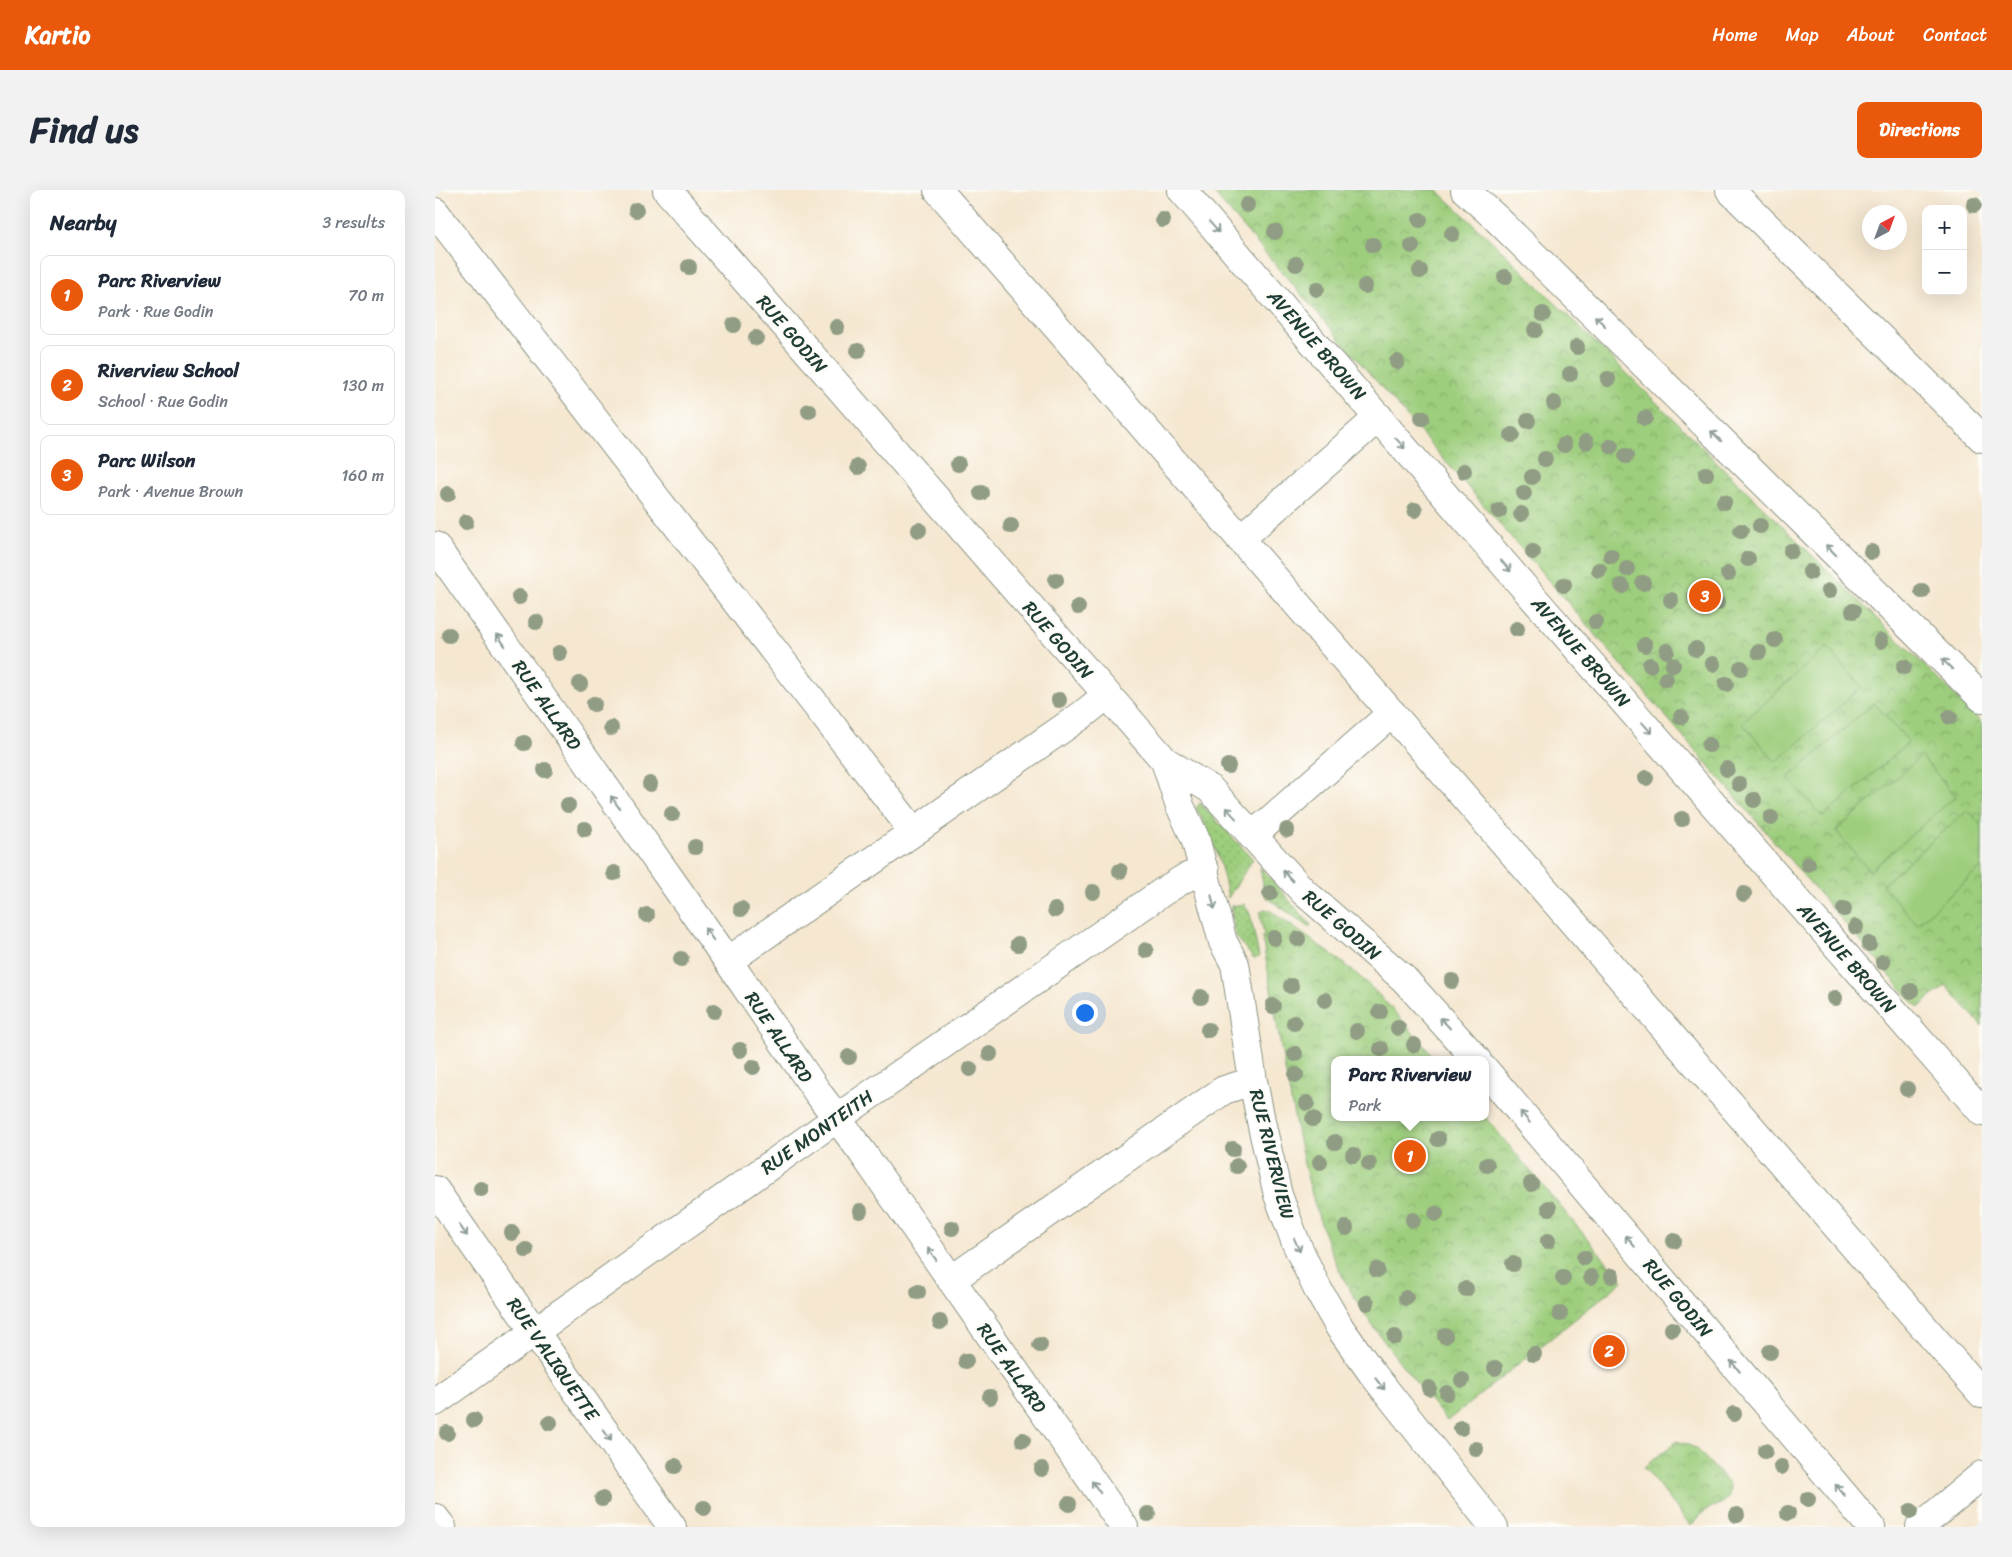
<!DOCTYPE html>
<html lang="en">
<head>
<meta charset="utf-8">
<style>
  :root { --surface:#fff; --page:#f2f2f3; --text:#1f2937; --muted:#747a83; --line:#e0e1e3; --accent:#ea580c }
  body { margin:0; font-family:Sriracha,sans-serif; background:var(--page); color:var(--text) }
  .controls { position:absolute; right:15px; top:15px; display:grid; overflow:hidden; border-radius:10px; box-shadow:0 5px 20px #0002 }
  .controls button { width:45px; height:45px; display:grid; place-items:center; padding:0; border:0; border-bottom:1px solid var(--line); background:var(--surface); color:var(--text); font:25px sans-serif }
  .compass { position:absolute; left:1427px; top:15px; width:45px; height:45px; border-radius:50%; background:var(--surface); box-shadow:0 5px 20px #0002; rotate:41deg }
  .you { position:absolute; left:649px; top:822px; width:18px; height:18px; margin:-12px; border:4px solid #fff; border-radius:50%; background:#1a73e8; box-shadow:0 0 0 8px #1a73e833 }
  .badge { display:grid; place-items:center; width:32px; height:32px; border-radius:50%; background:var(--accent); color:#fff; font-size:16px; font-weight:700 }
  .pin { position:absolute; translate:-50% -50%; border:2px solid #fff; box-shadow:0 1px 5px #0006 }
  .popup { position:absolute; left:896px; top:866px; width:158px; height:65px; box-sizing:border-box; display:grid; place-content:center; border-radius:10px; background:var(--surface); filter:drop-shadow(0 1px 4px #0005); font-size:16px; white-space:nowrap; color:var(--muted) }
  .popup b { font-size:19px; color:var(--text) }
  .popup::after { content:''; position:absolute; left:50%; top:100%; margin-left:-10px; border:10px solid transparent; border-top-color:var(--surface) }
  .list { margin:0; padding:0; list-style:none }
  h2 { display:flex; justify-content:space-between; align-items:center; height:65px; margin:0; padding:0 20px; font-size:21px }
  h2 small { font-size:16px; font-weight:400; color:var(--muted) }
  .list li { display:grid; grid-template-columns:32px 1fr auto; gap:15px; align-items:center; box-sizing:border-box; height:80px; margin:0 10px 10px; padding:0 10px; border:1px solid var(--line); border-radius:10px }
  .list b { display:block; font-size:19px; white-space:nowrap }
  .list p { margin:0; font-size:16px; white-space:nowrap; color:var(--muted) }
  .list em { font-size:16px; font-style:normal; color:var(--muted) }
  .map { position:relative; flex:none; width:1547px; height:1337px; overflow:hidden; border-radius:10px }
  header { display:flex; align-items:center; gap:30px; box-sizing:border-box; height:70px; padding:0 25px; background:var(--accent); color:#fff }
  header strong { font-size:24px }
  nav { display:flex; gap:28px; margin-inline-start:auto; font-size:18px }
  .intro { display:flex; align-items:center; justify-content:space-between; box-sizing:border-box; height:120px; padding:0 30px }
  h1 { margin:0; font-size:35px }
  .button { padding:12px 22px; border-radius:10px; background:var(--accent); color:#fff; font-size:18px; font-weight:700 }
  main { display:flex; gap:30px; padding:0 30px }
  aside { flex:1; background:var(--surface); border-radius:10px; box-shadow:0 5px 20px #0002 }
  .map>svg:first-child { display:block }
</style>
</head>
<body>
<header>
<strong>Kartio</strong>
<nav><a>Home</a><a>Map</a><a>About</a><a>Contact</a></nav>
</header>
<div class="intro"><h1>Find us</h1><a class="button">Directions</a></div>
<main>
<aside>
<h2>Nearby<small>3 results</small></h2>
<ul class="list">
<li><span class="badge">1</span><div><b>Parc Riverview</b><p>Park · Rue Godin</p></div><em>70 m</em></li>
<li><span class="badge">2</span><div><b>Riverview School</b><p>School · Rue Godin</p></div><em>130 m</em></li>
<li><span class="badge">3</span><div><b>Parc Wilson</b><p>Park · Avenue Brown</p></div><em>160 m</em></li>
</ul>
</aside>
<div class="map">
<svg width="1547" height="1337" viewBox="0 0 1547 1337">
  <defs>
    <pattern id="grass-dots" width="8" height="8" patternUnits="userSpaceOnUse" patternTransform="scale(1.25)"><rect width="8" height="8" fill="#9dce7d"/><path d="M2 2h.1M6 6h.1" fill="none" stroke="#7fa867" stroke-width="1.8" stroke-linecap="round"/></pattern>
    <pattern id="park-crowns" width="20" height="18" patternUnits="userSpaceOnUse" patternTransform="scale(1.25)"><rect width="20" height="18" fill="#9dce7d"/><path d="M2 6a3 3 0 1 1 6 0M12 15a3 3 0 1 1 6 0" fill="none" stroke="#7fa867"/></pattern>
  </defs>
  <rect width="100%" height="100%" fill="#fdfcf7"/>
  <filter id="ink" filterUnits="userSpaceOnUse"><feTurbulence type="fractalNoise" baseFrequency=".02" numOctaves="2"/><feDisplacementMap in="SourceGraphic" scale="10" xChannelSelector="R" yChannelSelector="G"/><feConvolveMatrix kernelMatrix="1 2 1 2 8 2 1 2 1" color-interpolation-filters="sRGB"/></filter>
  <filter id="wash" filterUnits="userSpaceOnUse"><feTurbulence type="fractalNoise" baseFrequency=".0096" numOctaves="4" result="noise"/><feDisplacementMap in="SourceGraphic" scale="20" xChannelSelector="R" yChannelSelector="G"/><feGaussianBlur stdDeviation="1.12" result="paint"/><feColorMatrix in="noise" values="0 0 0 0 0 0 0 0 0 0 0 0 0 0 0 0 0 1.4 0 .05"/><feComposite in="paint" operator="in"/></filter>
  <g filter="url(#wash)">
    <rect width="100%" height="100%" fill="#f5e7d0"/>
    <!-- grass -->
    <path fill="url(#grass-dots)" stroke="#5e8658" d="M765,613L818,669L793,708C787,675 778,647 761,618Z
      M825,677L876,735L874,737L830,706Z
      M809,714L815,724L824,767L819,769L800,745L796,716Z"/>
    <!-- park -->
    <path fill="url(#park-crowns)" stroke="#5e8658" d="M776,0H1002L1060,54L1547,532V836L1511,795L1483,818Z
      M829,719L834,720C867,744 902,766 932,793C957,817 979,844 1001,870H900V927H1050L1188,1091L1012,1231C971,1179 924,1127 898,1066C878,1019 868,971 858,921C846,863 837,804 827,746L829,745L825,726L826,721Z
      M1242,1251L1261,1258L1295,1295C1296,1317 1282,1312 1270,1321C1264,1325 1261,1332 1256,1336L1209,1277Z"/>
    <!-- pitch -->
    <path fill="#9dce7d" stroke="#5e8658" d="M1392,457L1427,497L1341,572L1307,533Z
      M1439,513L1474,552L1388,627L1353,588Z
      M1486,566L1521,606L1435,681L1401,641Z
      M1533,620L1547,636V677L1482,734L1447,695Z"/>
  </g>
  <g filter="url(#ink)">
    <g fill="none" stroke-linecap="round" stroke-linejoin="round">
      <!-- minor casing -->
      <g stroke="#8a9282" stroke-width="30">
        <path id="minor" d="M232,0L730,571L775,599L869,702L969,789L1042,870
          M503,0L1547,1204
          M747,0L1088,396L1547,922
          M1030,0L1062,29L1547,508
          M1295,0L1547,248
          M0,22L479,642
          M805,349L944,227
          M0,356L293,771L383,903L427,962L689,1337
          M730,571L745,616L760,648L788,752L800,774L818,891L827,936L843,1005L861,1053L882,1098L905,1138L937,1183L1059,1337
          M817,646L957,523
          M293,771L647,525L671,506
          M1050,880L1436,1337
          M0,1000L237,1337
          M516,1090L789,900L818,891
          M0,1212L425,912L729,701L750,688L770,680
          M0,1328L7,1337
          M1485,1337L1547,1285"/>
      </g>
      <!-- minor -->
      <use href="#minor" stroke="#fff" stroke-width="28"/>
    </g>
    <!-- trees -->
    <g fill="#909d84">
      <circle cx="812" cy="15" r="8"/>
      <circle cx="1539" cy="15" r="8"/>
      <circle cx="201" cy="20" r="8"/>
      <circle cx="728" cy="30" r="8"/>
      <circle cx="985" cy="30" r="8"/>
      <circle cx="840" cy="42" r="8"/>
      <circle cx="1017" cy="44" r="8"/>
      <circle cx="938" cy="55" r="8"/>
      <circle cx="977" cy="56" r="8"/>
      <circle cx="861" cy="74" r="8"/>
      <circle cx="254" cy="77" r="8"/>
      <circle cx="985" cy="81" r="8"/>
      <circle cx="1070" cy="87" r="8"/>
      <circle cx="930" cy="96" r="8"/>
      <circle cx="882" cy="99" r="8"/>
      <circle cx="1108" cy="124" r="8"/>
      <circle cx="299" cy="135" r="8"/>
      <circle cx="402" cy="137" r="8"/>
      <circle cx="1100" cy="140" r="8"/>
      <circle cx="321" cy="148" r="8"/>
      <circle cx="1142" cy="157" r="8"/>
      <circle cx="423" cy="161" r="8"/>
      <circle cx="962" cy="172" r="8"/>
      <circle cx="1135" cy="184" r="8"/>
      <circle cx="1173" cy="189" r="8"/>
      <circle cx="1119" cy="213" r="8"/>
      <circle cx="374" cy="221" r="8"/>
      <circle cx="987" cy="228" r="8"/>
      <circle cx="1210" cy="228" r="8"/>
      <circle cx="1093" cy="231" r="8"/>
      <circle cx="1077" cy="245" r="8"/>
      <circle cx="1151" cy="252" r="8"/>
      <circle cx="1129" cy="255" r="8"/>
      <circle cx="1176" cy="256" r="8"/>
      <circle cx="1191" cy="266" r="8"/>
      <circle cx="1110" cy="269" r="8"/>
      <circle cx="523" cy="274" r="8"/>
      <circle cx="423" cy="277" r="8"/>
      <circle cx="1029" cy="281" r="8"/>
      <circle cx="1271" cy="284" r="8"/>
      <circle cx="1097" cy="287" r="8"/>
      <circle cx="546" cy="303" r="8"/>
      <circle cx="1089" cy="303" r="8"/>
      <circle cx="13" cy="304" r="8"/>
      <circle cx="1289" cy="312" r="8"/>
      <circle cx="980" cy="320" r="8"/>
      <circle cx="1064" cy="321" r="8"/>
      <circle cx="1086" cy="324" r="8"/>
      <circle cx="31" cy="332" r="8"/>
      <circle cx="576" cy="336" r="8"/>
      <circle cx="1325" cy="336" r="8"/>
      <circle cx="484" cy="340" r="8"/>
      <circle cx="1306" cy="341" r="8"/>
      <circle cx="1356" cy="361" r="8"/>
      <circle cx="1098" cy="362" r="8"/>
      <circle cx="1436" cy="362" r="8"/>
      <circle cx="1176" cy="366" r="8"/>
      <circle cx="1313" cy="369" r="8"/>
      <circle cx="1192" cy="379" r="8"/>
      <circle cx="1164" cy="380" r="8"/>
      <circle cx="1375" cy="382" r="8"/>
      <circle cx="1293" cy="384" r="8"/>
      <circle cx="621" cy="390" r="8"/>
      <circle cx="1208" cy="393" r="8"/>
      <circle cx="1129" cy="395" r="8"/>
      <circle cx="1187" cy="396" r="8"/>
      <circle cx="1394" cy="401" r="8"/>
      <circle cx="1487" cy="401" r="8"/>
      <circle cx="1260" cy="406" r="8"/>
      <circle cx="84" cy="407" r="8"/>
      <circle cx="1236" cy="410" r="8"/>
      <circle cx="1282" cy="413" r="8"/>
      <circle cx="643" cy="417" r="8"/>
      <circle cx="1418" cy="421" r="8"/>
      <circle cx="101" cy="432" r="8"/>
      <circle cx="1161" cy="432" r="8"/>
      <circle cx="1082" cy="439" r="8"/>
      <circle cx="14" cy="445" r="8"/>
      <circle cx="1340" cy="450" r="8"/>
      <circle cx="1446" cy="451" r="8"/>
      <circle cx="1210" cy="455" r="8"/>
      <circle cx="1261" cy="459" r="8"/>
      <circle cx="1232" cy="461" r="8"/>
      <circle cx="1324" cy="462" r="8"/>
      <circle cx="124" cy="463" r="8"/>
      <circle cx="1278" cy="474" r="8"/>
      <circle cx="1215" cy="475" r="8"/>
      <circle cx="1238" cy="475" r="8"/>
      <circle cx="1469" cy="477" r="8"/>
      <circle cx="1306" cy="478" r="8"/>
      <circle cx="1231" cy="489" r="8"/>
      <circle cx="145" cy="494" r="8"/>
      <circle cx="1291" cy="494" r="8"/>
      <circle cx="624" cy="510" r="8"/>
      <circle cx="159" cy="514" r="8"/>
      <circle cx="1246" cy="527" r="8"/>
      <circle cx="1515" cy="527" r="8"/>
      <circle cx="176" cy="538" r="8"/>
      <circle cx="89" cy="553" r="8"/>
      <circle cx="1274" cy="555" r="8"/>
      <circle cx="793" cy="576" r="8"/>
      <circle cx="1292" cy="579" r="8"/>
      <circle cx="110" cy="580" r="8"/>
      <circle cx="1211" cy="588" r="8"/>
      <circle cx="215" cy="594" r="8"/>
      <circle cx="1304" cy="594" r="8"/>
      <circle cx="1319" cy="610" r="8"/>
      <circle cx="133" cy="615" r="8"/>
      <circle cx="237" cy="624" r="8"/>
      <circle cx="1336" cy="628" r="8"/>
      <circle cx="1247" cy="629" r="8"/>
      <circle cx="150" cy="639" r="8"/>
      <circle cx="852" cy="640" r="8"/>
      <circle cx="260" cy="657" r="8"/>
      <circle cx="1373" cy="674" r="8"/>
      <circle cx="685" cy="681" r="8"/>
      <circle cx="179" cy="683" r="8"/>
      <circle cx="658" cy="702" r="8"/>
      <circle cx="835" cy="703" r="8"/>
      <circle cx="1309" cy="704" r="8"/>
      <circle cx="306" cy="719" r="8"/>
      <circle cx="1409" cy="719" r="8"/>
      <circle cx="620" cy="720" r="8"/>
      <circle cx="212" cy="725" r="8"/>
      <circle cx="1421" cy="737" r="8"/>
      <circle cx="839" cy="748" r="8"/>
      <circle cx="863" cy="749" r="8"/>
      <circle cx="583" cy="754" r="8"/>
      <circle cx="1434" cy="754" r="8"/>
      <circle cx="711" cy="760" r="8"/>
      <circle cx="246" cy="769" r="8"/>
      <circle cx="1448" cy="772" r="8"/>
      <circle cx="1017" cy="791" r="8"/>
      <circle cx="856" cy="796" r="8"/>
      <circle cx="1476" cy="801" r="8"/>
      <circle cx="766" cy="807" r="8"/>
      <circle cx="1400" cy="808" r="8"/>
      <circle cx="890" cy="810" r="8"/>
      <circle cx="838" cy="816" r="8"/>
      <circle cx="279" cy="821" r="8"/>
      <circle cx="945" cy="822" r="8"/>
      <circle cx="859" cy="833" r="8"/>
      <circle cx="963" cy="838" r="8"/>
      <circle cx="773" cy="840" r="8"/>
      <circle cx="922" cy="841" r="8"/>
      <circle cx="979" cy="855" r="8"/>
      <circle cx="946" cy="859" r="8"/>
      <circle cx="305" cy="860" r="8"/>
      <circle cx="555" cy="864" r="8"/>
      <circle cx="860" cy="864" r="8"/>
      <circle cx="414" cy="867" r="8"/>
      <circle cx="318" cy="877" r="8"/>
      <circle cx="535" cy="879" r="8"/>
      <circle cx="861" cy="885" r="8"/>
      <circle cx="1472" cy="899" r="8"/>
      <circle cx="872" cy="913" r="8"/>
      <circle cx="878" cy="929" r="8"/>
      <circle cx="1003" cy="949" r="8"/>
      <circle cx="900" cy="952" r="8"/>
      <circle cx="798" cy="959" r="8"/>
      <circle cx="918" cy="965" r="8"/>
      <circle cx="885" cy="972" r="8"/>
      <circle cx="934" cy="974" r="8"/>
      <circle cx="1052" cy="975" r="8"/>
      <circle cx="802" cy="976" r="8"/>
      <circle cx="1096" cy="994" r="8"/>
      <circle cx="46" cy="999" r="8"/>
      <circle cx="1114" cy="1018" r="8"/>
      <circle cx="425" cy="1021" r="8"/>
      <circle cx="1001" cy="1024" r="8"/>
      <circle cx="978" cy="1030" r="8"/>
      <circle cx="517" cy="1038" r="8"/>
      <circle cx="911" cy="1038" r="8"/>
      <circle cx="77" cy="1043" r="8"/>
      <circle cx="1113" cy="1051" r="8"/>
      <circle cx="1239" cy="1051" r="8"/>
      <circle cx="91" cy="1060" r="8"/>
      <circle cx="1149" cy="1068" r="8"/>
      <circle cx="1078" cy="1074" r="8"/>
      <circle cx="942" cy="1080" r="8"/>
      <circle cx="1177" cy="1086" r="8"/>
      <circle cx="1156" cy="1087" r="8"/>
      <circle cx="1128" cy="1088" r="8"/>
      <circle cx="1031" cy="1099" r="8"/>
      <circle cx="483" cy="1102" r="8"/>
      <circle cx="971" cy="1108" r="8"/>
      <circle cx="932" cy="1113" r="8"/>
      <circle cx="1125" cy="1124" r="8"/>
      <circle cx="505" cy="1132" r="8"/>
      <circle cx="1237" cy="1139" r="8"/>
      <circle cx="1010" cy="1146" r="8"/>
      <circle cx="960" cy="1147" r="8"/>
      <circle cx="605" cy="1155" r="8"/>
      <circle cx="1335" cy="1162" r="8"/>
      <circle cx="1099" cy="1164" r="8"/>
      <circle cx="531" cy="1171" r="8"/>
      <circle cx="1060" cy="1178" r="8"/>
      <circle cx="1027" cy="1190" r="8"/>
      <circle cx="994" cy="1198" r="8"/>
      <circle cx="1012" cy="1203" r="8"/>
      <circle cx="555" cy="1207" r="8"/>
      <circle cx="1299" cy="1224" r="8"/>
      <circle cx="39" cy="1230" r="8"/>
      <circle cx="115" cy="1233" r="8"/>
      <circle cx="1026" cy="1238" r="8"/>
      <circle cx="12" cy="1243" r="8"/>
      <circle cx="588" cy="1250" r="8"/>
      <circle cx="1041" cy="1259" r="8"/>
      <circle cx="1330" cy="1261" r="8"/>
      <circle cx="240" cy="1276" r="8"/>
      <circle cx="1346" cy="1277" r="8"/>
      <circle cx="607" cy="1279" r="8"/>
      <circle cx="167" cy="1309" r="8"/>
      <circle cx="1373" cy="1309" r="8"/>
      <circle cx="634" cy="1314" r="8"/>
      <circle cx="269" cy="1318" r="8"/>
      <circle cx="1476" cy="1321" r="8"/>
      <circle cx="1353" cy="1323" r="8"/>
      <circle cx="713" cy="1324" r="8"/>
      <circle cx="1302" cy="1325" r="8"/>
    </g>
    <!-- one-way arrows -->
    <defs><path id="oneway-shaft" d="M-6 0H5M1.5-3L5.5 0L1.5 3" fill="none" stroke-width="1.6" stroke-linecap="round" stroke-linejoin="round" transform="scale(1.25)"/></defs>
    <g stroke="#8f9e9a">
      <use href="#oneway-shaft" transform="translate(779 37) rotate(49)"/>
      <use href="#oneway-shaft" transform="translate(1165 131) rotate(-135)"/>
      <use href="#oneway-shaft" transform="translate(1281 246) rotate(-135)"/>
      <use href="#oneway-shaft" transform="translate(965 253) rotate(49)"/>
      <use href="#oneway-shaft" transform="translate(1396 360) rotate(-135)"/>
      <use href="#oneway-shaft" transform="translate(1071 376) rotate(49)"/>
      <use href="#oneway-shaft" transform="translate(66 450) rotate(-125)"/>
      <use href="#oneway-shaft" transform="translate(1512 474) rotate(-135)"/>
      <use href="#oneway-shaft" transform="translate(1212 538) rotate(49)"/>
      <use href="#oneway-shaft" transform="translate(180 612) rotate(-125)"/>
      <use href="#oneway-shaft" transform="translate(796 623) rotate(-132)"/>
      <use href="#oneway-shaft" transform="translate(853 686) rotate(-133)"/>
      <use href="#oneway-shaft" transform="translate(778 712) rotate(76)"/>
      <use href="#oneway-shaft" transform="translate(274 744) rotate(-125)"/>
      <use href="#oneway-shaft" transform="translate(1010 833) rotate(-133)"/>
      <use href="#oneway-shaft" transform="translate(1090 927) rotate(-130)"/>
      <use href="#oneway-shaft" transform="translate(28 1040) rotate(55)"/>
      <use href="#oneway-shaft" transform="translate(1195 1051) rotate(-130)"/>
      <use href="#oneway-shaft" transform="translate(862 1055) rotate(66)"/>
      <use href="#oneway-shaft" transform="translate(497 1064) rotate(-125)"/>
      <use href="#oneway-shaft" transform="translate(1300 1176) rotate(-130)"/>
      <use href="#oneway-shaft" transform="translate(945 1194) rotate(51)"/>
      <use href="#oneway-shaft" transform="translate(172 1245) rotate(55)"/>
      <use href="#oneway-shaft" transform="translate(661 1297) rotate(-125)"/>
      <use href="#oneway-shaft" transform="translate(1405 1300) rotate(-130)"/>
    </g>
  </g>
  <g text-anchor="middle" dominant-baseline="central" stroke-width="5" stroke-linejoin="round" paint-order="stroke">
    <!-- street labels -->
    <g font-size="19" fill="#1f3d34" stroke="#fdfcf7">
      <text transform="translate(357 144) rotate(49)">RUE GODIN</text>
      <text transform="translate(882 155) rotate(49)">AVENUE BROWN</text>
      <text transform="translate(623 450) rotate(49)">RUE GODIN</text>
      <text transform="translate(1146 462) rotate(49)">AVENUE BROWN</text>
      <text transform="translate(112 515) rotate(55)">RUE ALLARD</text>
      <text transform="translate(907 735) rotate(41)">RUE GODIN</text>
      <text transform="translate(1412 768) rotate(49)">AVENUE BROWN</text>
      <text transform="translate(344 847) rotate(56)">RUE ALLARD</text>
      <text transform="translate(382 942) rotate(-35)">RUE MONTEITH</text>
      <text transform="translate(837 964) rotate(76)">RUE RIVERVIEW</text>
      <text transform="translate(1243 1108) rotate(50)">RUE GODIN</text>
      <text transform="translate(118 1169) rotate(55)">RUE VALIQUETTE</text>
      <text transform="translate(577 1178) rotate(55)">RUE ALLARD</text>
    </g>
  </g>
</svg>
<div class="controls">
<button>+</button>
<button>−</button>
</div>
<svg class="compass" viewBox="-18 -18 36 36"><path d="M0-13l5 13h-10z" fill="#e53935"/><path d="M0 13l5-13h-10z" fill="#747a83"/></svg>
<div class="you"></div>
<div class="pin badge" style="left:975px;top:966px">1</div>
<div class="popup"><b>Parc Riverview</b>Park</div>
<div class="pin badge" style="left:1174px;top:1161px">2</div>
<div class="pin badge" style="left:1270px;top:406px">3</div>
</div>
</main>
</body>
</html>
